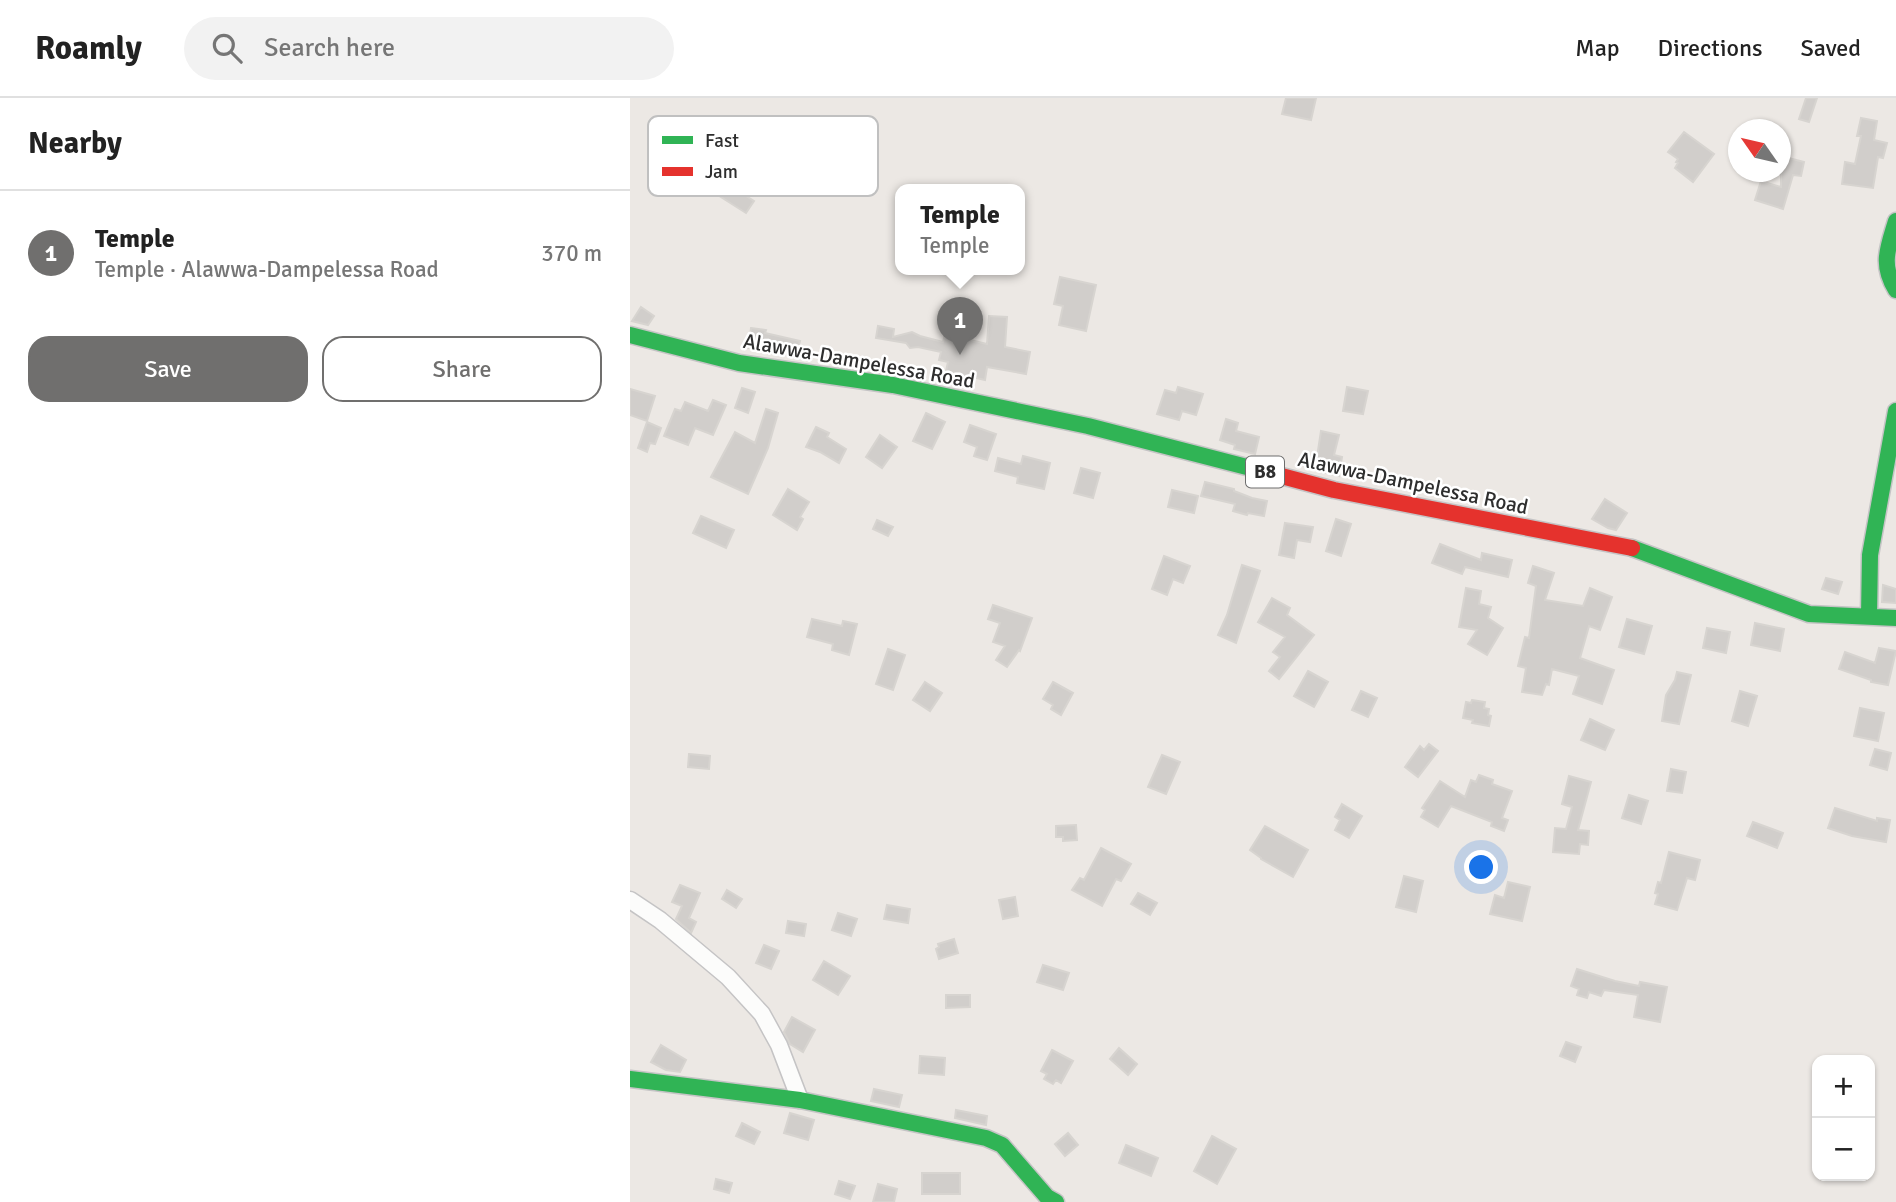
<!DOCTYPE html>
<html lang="en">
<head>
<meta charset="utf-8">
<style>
  :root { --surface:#fff; --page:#f2f2f2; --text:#222; --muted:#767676; --line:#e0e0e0; --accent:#706f6e }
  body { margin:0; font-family:Signika,sans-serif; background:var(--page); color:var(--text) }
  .controls { position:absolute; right:21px; bottom:21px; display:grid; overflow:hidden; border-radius:14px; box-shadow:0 2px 5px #0004 }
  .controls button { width:63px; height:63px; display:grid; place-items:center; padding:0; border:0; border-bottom:2px solid var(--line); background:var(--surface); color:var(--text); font:35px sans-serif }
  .compass { position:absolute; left:1098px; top:21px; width:63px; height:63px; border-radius:50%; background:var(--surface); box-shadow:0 2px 5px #0004; rotate:304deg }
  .you { position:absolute; left:852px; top:770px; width:24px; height:24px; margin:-18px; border:5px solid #fff; border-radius:50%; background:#1a73e8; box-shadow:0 0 0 10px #1a73e833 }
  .badge { display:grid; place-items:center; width:46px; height:46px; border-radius:50%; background:var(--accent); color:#fff; font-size:23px; font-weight:700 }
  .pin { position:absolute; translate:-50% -58px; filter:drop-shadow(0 2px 4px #0008) }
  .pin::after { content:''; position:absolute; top:37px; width:24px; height:21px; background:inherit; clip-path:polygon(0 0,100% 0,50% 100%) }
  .popup { position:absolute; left:265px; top:86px; width:130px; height:91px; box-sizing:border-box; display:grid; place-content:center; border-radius:14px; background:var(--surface); filter:drop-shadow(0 2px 5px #0005); font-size:23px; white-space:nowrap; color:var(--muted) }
  .popup b { font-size:26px; color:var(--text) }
  .popup::after { content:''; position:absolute; left:50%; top:100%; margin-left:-14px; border:14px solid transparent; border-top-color:var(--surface) }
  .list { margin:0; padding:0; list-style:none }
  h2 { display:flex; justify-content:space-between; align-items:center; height:91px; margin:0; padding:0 28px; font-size:30px }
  h2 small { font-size:23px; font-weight:400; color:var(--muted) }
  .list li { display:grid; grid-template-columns:46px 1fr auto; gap:21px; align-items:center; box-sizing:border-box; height:126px; padding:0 28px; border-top:2px solid var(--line) }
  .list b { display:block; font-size:26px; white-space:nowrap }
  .list p { margin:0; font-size:23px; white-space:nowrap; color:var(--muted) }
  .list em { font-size:23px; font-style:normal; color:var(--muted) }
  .actions { display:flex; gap:14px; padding:21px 28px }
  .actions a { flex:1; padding:16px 0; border:2px solid var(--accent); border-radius:21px; text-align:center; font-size:24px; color:var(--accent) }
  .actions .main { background:var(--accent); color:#fff }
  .icon { flex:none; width:38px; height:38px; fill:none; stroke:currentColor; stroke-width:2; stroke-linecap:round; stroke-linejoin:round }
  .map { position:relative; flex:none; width:1266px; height:1104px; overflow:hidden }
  header { display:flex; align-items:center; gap:42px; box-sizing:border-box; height:98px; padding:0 35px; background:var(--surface); border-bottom:2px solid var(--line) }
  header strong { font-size:33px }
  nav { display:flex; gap:38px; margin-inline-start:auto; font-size:24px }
  .search { width:490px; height:63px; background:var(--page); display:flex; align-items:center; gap:18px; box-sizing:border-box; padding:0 24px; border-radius:38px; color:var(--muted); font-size:26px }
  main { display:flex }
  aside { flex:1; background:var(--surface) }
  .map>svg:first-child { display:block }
</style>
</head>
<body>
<header>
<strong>Roamly</strong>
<div class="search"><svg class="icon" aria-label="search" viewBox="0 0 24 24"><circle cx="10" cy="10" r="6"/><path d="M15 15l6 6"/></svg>Search here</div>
<nav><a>Map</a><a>Directions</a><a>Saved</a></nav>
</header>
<main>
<aside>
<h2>Nearby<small></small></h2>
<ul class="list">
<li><span class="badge">1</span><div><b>Temple</b><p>Temple · Alawwa-Dampelessa Road</p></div><em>370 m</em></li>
</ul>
<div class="actions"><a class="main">Save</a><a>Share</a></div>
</aside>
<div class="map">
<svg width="1266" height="1104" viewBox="0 0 1266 1104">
  <rect width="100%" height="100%" fill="#ece8e4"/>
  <!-- building -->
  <path fill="#d1cecb" stroke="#d7d4d0" stroke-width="2" d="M656,0H686L681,22L652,16Z
    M1176,0H1187L1179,24L1169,21Z
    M1231,20L1247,23L1244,42L1257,45L1253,60L1248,59L1243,90L1212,86L1215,64L1225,66L1231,38H1227Z
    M133,22L152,32L142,51L123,41Z
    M1054,34L1084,56L1063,84L1045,70L1048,65L1046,64L1048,61L1038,54Z
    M1151,58L1174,64L1171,78L1163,77L1153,111L1125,102L1131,83L1151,89Z
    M91,82L124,103L116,115L83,94Z
    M430,179L466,187L456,233L429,227L433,208L424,206Z
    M11,209L24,218L18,227L2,223Z
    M359,218L377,219L375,249L400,254L396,276L357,269L355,282L316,273L318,264L309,262L311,254L288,249L280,250L276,245L246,240L248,228L264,231L263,239L282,234L290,238L313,244L315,236L357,246Z
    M121,230L136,232L135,235L170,243L166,258L118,250Z
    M548,289L573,296L566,317L552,313L549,322L527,316L535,292L546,295Z
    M717,289L738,293L733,316L713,313Z
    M112,290L125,294L118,315L105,310Z
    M0,291L25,298L17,323L0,317Z
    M83,302L96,307L83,337L65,330L58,347L34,338L45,311L51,313L55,304L78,313Z
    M136,311L148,315L138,350L118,396L81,379L105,334L125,345Z
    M296,315L315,324L302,351L283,343Z
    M596,321L608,325L606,333L629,339L625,356L604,351L605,347L590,342Z
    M17,324L31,330L25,346L20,345L17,354L8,350Z
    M340,327L366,336L357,362L344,358L347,349L334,344Z
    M186,329L199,335L197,339L216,351L209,365L190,354L176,349Z
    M691,333L709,337L704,357L712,359L709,378L685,372Z
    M250,337L267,349L252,370L236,359Z
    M393,358L420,365L414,391L387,385L388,379L365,373L368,360L391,366Z
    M451,370L470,375L463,400L444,395Z
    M575,384L604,391V393L622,400L637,403L634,418L618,415L617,417L603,413L605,406L571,398Z
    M158,391L179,404L170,419L173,421L167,432L143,417Z
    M542,392L568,398L564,415L538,409Z
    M975,401L997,415L986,432L978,430L962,421Z
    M71,418L104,432L96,450L63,435Z
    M706,421L721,426L711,458L696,453Z
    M247,422L263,429L258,438L243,431Z
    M655,425L683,429L680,444L667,442L664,460L649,457Z
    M810,446L851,462L852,455L882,462L878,479L835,469L832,476L802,465Z
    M534,458L560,468L553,485L543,481L537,497L522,491Z
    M612,467L630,473L606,545L588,537L597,517Z
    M903,468L924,475L915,502L953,508L960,490L982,499L970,532L959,528L950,560L984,572L972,606L943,596L949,578L922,571L919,587L916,586L912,597L892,594L896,570L888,568L895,539L899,540L906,488L898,485Z
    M1196,480L1212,484L1208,496L1192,491Z
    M1253,487L1266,491V505L1252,504Z
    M836,490L851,493L849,506L861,509L858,520L873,530L857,557L838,546L847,532L829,529Z
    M642,500L660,510L657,517L684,537L649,581L639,573L650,559L643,554L655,539L628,524Z
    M363,507L402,520L390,553L389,552L377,569L366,562L375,548L363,544L370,525L358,521Z
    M182,521L212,528L213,523L227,526L219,557L202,552L203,546L177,539Z
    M997,521L1022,528L1014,556L989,549Z
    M1125,525L1154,531L1150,553L1121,547Z
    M1077,530L1100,534L1096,555L1073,550Z
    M1249,550L1266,553L1258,587L1241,584V582L1209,571L1215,554L1245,565Z
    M258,551L275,557L263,592L246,586Z
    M678,573L698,584L684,609L664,598Z
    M1047,574L1061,577L1049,626L1032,623L1036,597L1045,582Z
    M295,584L312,595L300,613L283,602Z
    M423,584L443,595L431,617L421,611L423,607L413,601Z
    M731,593L747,600L738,619L722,612Z
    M1110,593L1127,598L1118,628L1102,623Z
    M842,602L855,604L854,610L859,611L858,617L861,618L859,628L842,625L843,622L833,620L836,604L841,605Z
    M1230,610L1254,615L1248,643L1224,638Z
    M960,621L984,632L975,652L951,642Z
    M799,646L808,653L788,679L775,669L790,648L794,652Z
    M1245,651L1261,655L1257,672L1240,667Z
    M59,656L80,658L79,671L58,669Z
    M532,657L550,664L536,696L518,689Z
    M1041,671L1056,674L1052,695L1037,693Z
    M849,677L863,682L862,686L882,693L872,720L878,722L874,733L861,728L862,724L821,708L808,729L791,719L795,712L792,710L810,683L835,699L841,682L846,684Z
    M939,678L961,684L948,732L959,733L958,747L950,746L949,756L923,754L925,730L936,731L942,709L932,706Z
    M999,697L1018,703L1011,726L992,720Z
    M712,706L732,718L719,740L705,732L710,722L705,719Z
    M1205,710L1247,723V720L1260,722L1256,744L1222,738L1198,730Z
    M1123,724L1153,735L1147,750L1117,738Z
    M446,727L447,742L433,743V739H426V728Z
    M635,728L678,752L663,779L631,761V760L620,752Z
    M471,750L501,766L491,783L486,781L472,808L442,792L450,780L454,782Z
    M1039,754L1070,762L1065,782L1057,780L1047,812L1025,806L1028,796L1025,795L1028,784L1031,785Z
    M774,778L793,783L786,814L766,809Z
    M878,784L900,789L892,823L860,816L865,797L874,800Z
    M50,787L70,795L59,820L66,824L61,835L46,821L52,808L42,804Z
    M97,792L112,801L106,810L92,801Z
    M508,795L527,805L520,817L501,806Z
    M385,799L388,818L373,821L369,802Z
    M257,807L280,811L278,825L254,821Z
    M208,815L227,821L221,838L202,832Z
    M158,823L176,826L174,838L156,835Z
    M324,841L328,855L309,861L306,851L309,849L308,846Z
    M134,847L149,853L141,871L126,865Z
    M194,863L220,878L208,897L183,882Z
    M413,867L439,875L433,892L407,884Z
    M947,871L985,883L1009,888L1010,884L1037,889L1030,924L1004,919L1008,897L974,892L971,898L959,894L957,900L947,897L949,891L941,888Z
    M316,897H340V909L316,910Z
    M162,919L185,932L173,954L160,946L154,934Z
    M936,944L951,949L945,964L930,958Z
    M31,947L56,962L50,974L36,972L21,964Z
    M489,950L507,966L498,977L480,961Z
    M422,952L443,963L431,985L426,982L423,986L414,981L417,976L411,973Z
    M290,958L315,960L314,977L289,975Z
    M244,991L272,997L269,1009L241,1003Z
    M326,1012L357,1018L356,1027L325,1020Z
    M160,1015L184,1022L178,1042L154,1035Z
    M112,1025L130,1034L124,1046L106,1038Z
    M438,1035L448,1047L435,1058L425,1046Z
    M582,1038L606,1051L587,1086L564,1073Z
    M496,1047L528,1060L521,1078L489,1065Z
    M292,1075H330V1096H292Z
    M86,1081L102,1085L99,1095L84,1091Z
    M209,1083L225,1088L220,1101L205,1096Z
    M248,1086L267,1091L264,1104H243Z"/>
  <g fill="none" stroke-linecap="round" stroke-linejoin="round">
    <!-- street casing -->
    <g stroke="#c5c4c5" stroke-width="19">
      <path id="street" d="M0,802L30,822L98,879L132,916L149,947L170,1002"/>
    </g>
    <!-- fast casing -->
    <g stroke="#c5c4c5" stroke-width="19">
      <path id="fast" d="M1266,123C1258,150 1250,166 1266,192
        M0,237L109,265L263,287L458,328L644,376
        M1002,450L1179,516L1266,520
        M1239,518L1240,457L1266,313
        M0,981L170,1002L356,1040L372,1047L417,1099L426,1104"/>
    </g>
    <!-- jam casing -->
    <g stroke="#c5c4c5" stroke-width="19">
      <path id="jam" d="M644,376L704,392L1002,450"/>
    </g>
    <!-- street -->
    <use href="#street" stroke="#fcfcfb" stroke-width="16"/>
    <!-- fast -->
    <use href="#fast" stroke="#30b455" stroke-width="16"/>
    <!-- jam -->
    <use href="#jam" stroke="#e5322d" stroke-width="16"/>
  </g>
  <g text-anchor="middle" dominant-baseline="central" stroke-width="5" stroke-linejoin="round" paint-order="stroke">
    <!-- shield labels -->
    <rect fill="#fff" stroke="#6d6d6d" stroke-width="2" x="616" y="358.5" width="38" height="31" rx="5"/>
    <g font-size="19" font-weight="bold" fill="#2e2e2e">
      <text x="635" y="374">B8</text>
    </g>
    <!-- street labels -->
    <g font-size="21" fill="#2e2e2e" stroke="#fff">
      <text transform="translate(229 263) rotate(10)">Alawwa-Dampelessa Road</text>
      <text transform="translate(783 385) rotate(12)">Alawwa-Dampelessa Road</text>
    </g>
  </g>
  <!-- legend -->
  <rect x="18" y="18" width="230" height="80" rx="10" fill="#fff" stroke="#c0c0c0" stroke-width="2"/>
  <rect x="32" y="38" width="31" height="8" fill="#30b455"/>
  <rect x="32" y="69" width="31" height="9" fill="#e5322d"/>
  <g font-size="19" fill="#2e2e2e">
    <text x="75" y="49">Fast</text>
    <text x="75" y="80">Jam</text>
  </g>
</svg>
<div class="controls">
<button>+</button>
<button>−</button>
</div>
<svg class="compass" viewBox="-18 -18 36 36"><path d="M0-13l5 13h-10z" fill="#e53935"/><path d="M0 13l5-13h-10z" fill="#767676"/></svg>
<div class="you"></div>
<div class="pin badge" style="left:330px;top:257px">1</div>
<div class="popup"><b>Temple</b>Temple</div>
</div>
</main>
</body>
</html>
